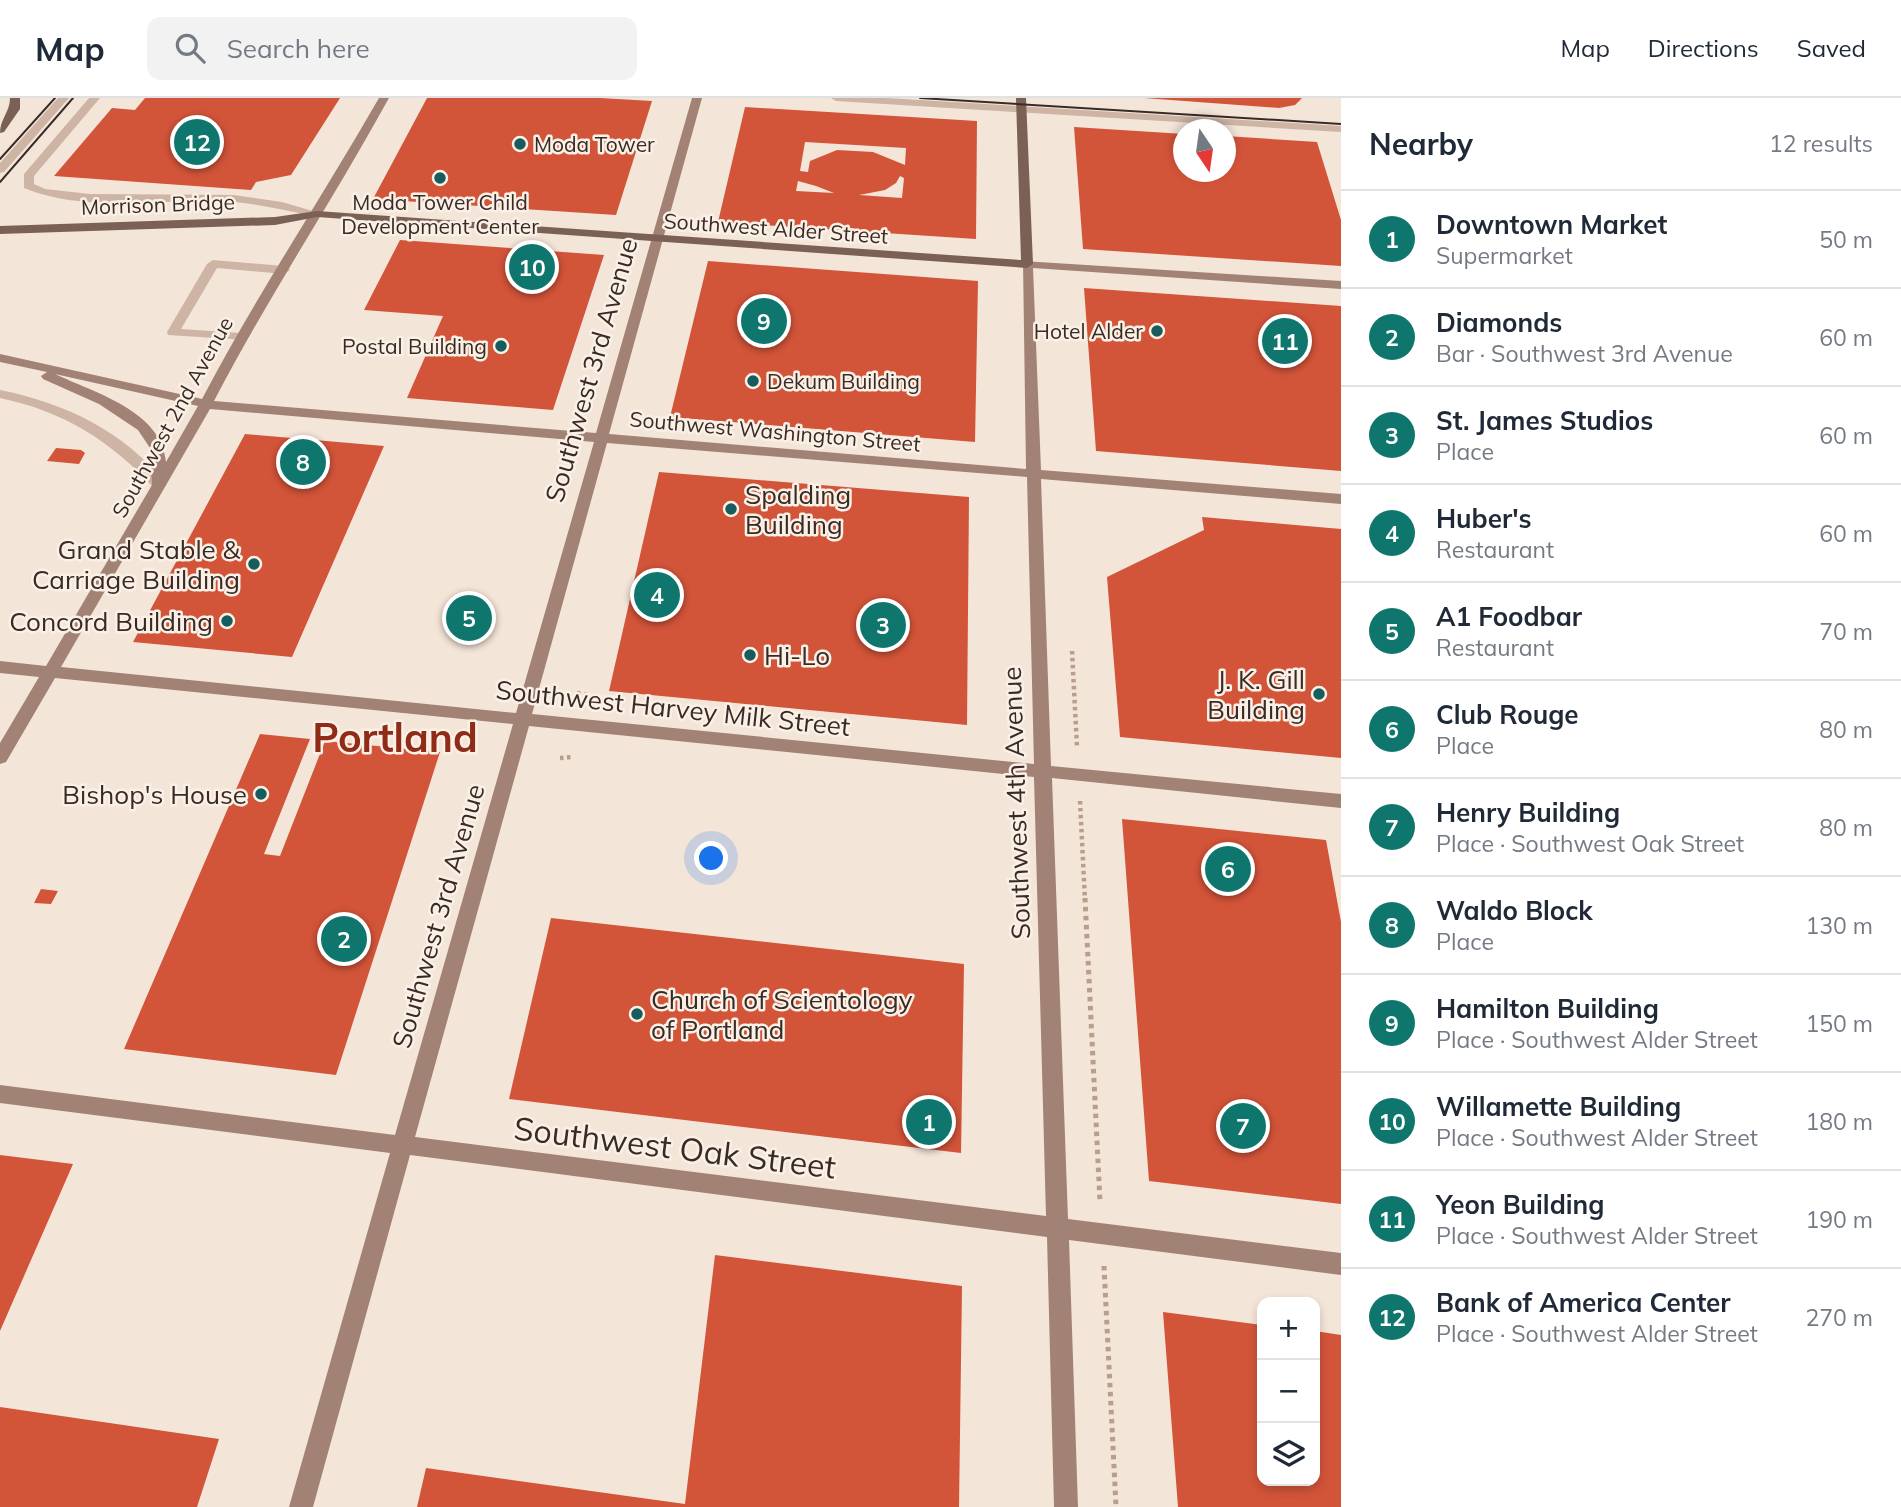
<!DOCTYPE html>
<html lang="en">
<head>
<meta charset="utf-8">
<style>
  :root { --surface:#fff; --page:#f2f2f3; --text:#1f2937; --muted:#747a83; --line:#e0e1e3; --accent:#0f766e }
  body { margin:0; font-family:Mulish,sans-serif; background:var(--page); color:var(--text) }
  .controls { position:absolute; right:21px; bottom:21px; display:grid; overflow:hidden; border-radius:14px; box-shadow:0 4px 10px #0003 }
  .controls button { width:63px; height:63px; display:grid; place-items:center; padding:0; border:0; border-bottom:2px solid var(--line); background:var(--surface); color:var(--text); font:35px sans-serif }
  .compass { position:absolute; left:1173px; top:21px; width:63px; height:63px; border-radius:50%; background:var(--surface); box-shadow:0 4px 10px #0003; rotate:167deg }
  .you { position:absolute; left:712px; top:761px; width:24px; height:24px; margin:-18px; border:5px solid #fff; border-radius:50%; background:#1a73e8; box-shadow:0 0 0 10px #1a73e833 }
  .badge { display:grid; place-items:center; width:46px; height:46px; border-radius:50%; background:var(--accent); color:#fff; font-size:23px; font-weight:700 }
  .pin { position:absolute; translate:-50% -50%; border:4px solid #fff; box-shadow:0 2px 7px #0006 }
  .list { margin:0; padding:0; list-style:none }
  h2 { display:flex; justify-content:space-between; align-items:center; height:91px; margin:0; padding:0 28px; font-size:30px }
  h2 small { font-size:23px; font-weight:400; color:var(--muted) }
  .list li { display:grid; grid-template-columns:46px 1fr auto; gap:21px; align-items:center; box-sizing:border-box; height:98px; padding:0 28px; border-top:2px solid var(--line) }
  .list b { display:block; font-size:26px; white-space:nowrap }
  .list p { margin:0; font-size:23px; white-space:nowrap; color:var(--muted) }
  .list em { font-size:23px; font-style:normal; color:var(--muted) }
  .icon { flex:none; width:38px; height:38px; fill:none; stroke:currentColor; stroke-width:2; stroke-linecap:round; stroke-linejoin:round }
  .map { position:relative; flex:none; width:1341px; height:1409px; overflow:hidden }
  header { display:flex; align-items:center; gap:42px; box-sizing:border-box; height:98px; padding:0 35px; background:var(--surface); border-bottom:2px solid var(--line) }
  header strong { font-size:33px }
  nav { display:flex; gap:38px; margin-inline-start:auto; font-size:24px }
  .search { width:490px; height:63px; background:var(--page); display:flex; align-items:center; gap:18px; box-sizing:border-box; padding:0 24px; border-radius:14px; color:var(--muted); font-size:26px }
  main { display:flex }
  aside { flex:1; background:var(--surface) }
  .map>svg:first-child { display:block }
</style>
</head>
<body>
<header>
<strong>Map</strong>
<div class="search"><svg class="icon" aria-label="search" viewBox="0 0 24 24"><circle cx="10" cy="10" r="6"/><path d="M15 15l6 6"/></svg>Search here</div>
<nav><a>Map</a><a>Directions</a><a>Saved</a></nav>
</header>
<main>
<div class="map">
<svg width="1341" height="1409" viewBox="0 0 1341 1409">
  <rect width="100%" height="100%" fill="#f4e5d9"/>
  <!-- building -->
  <path fill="#d25439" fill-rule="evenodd" d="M145,0H340L291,77L256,84L251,92L54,78L112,10L135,12Z
    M427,0H600L652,3L616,117L373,101Z
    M1144,0H1302L1295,7L1279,10Z
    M745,9L977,23L976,141L718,124ZM805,44L906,50L905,67L873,54L837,52L810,63L808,74L800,73ZM900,78L904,80L902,100L859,97L885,92L896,85ZM798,83L816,88L834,95L796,93Z
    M1074,29L1184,36V74H1226V38L1317,44L1341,122V168L1083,151Z
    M400,142L604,157L553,312L407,300L443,218L364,212Z
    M708,163L978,183L975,344L670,319Z
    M1084,190L1341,208V373L1096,353Z
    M245,336L384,348L292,559L133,544Z
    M56,350L81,352L85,355L79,366L47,363Z
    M659,374L969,399L967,627L609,593Z
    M1202,419L1341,431V660L1120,639L1107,479L1204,432Z
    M260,636L310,641L264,756L280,758L325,643L440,654L336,977L124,951Z
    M1122,721L1326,742L1341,824V1106L1149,1083Z
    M41,791L58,793L51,806L34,805Z
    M551,820L964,866L961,1055L509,1001Z
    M0,1057L73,1066L0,1233Z
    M715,1157L962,1188L959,1409H417L426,1370L685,1406Z
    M1163,1214L1262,1227V1383H1315V1233L1341,1237V1409H1178Z
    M0,1309L219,1341L197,1409H0Z"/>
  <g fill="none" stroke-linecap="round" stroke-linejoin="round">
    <!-- path-far1 -->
    <path stroke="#b99e8e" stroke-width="4.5" stroke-dasharray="3.5 3.5" stroke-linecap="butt" d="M1072,553L1077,649
      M577,595L587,597
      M560,660L572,659
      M1080,703L1085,802"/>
    <!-- path -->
    <path stroke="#b99e8e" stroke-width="5" stroke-dasharray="4.5 4.5" stroke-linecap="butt" d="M1085,800L1100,1104
      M1104,1168L1116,1409"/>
    <!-- lane -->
    <path fill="#cdb4a4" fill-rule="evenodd" d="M213,162L284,168L290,172L284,176L217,170L181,231L241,235L246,236V242L168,237L167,234L207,166Z"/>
    <!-- street -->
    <path fill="#cdb4a4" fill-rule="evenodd" d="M58,0H69L4,74L0,75V65Z
      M89,0H100L34,78V86L45,91L90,96L234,97L282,104L323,116L317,119C286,112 254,105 222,103C158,101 85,115 24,90V76Z
      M831,0H887L1341,28V34L836,3Z
      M0,292C64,305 126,333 166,387L159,391L154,390C111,343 63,313 0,300Z"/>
    <!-- secondary -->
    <path fill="#a18275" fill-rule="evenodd" d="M379,0H389C333,102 268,199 214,303L596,335L692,0H702L609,336L1026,371L1023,163L1341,183V191L1033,170L1041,372L1341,396V406L1041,381L1051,668L1341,696V710L1052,680L1068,1121L1341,1155V1177L1069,1142L1078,1409H1054L1047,1139L410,1057L313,1409H289L390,1055L0,1005V987L395,1037L513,626L55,580L6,664L0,666V645L39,579L0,575V563L46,568L152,387L150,350L138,332L99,306L43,281L41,278L47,274L0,264V256L202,301C256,198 321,101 379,0ZM55,276L198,308L166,364C162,313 95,295 55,276ZM210,311L594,344L516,615L61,569ZM607,345L1027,379L1034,666L532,616ZM529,628L1034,679L1046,1118L415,1039Z"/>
    <!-- primary -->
    <path fill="#7b6056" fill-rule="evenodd" d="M10,0H20V11L4,34L0,35C0,21 10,14 10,0Z
      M1016,0H1026L1033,166L1027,170L317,119L275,127L0,136V128L275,119L317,113L1021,162Z"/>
    <!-- tram -->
    <path stroke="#382b26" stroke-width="2" d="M920,0L1341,26
      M0,61L55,0
      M0,84L73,0"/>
  </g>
  <!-- markers -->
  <g fill="#185d5d" stroke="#fbf0e6" stroke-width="2.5">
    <circle cx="520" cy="46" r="7"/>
    <circle cx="440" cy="80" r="7"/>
    <circle cx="1157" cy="233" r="7"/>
    <circle cx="501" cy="248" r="7"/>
    <circle cx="753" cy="283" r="7"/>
    <circle cx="731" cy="411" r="7"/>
    <circle cx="254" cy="466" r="7"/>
    <circle cx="227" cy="523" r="7"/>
    <circle cx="750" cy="557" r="7"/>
    <circle cx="1319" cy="596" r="7"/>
    <circle cx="261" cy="696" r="7"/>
    <circle cx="637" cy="916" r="7"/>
  </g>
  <g text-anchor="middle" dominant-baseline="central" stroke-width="5" stroke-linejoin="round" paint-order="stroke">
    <!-- far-poi labels -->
    <g font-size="21" fill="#382b26" stroke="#fbf0e6" text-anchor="start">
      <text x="534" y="46">Moda Tower</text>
      <text x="440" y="104" text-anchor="middle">Moda Tower Child<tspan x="440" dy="24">Development Center</tspan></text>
      <text x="1143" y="233" text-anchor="end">Hotel Alder</text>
      <text x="487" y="248" text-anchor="end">Postal Building</text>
      <text x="767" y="283">Dekum Building</text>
    </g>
    <!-- far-street labels -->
    <g font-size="21" fill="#382b26" stroke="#fbf0e6">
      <text transform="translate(158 106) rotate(-2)">Morrison Bridge</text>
      <text transform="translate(776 130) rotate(4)">Southwest Alder Street</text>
      <text transform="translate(172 319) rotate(-61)">Southwest 2nd Avenue</text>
      <text transform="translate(775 333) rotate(5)">Southwest Washington Street</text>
    </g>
    <!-- street labels -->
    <g font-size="26" fill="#382b26" stroke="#fbf0e6">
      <text transform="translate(591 272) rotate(-74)">Southwest 3rd Avenue</text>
      <text transform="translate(673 610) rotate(6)">Southwest Harvey Milk Street</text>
      <text transform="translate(1016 705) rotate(-92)">Southwest 4th Avenue</text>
      <text transform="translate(438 818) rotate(-74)">Southwest 3rd Avenue</text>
    </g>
    <!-- poi labels -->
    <g font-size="26" fill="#382b26" stroke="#fbf0e6" text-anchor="end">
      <text x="745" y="396" text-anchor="start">Spalding<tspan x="745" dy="30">Building</tspan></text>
      <text x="240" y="451">Grand Stable &amp;<tspan x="240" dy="30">Carriage Building</tspan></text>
      <text x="213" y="523">Concord Building</text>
      <text x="764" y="557" text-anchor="start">Hi-Lo</text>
      <text x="1305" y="581">J. K. Gill<tspan x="1305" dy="30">Building</tspan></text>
      <text x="247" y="696">Bishop's House</text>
      <text x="651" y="901" text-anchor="start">Church of Scientology<tspan x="651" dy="30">of Portland</tspan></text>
    </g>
    <!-- near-street labels -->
    <g font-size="32" fill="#382b26" stroke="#fbf0e6">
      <text transform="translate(675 1049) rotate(7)">Southwest Oak Street</text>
    </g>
    <!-- town labels -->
    <g font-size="40" font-weight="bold" fill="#8f2b17" stroke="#fbf0e6">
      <text x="395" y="639">Portland</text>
    </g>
  </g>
</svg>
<div class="controls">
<button>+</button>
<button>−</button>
<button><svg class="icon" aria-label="layers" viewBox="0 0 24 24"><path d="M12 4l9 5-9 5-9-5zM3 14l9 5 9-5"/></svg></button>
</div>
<svg class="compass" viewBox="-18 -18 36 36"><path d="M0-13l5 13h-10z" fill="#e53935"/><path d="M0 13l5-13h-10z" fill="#747a83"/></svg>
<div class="you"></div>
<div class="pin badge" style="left:929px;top:1024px">1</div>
<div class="pin badge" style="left:344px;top:841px">2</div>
<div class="pin badge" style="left:883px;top:527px">3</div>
<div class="pin badge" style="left:657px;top:497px">4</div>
<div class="pin badge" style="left:469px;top:520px">5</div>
<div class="pin badge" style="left:1228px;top:771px">6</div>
<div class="pin badge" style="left:1243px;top:1028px">7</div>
<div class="pin badge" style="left:303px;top:364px">8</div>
<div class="pin badge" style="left:764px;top:223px">9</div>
<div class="pin badge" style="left:532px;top:169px">10</div>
<div class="pin badge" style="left:1285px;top:243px">11</div>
<div class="pin badge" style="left:197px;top:44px">12</div>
</div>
<aside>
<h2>Nearby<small>12 results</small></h2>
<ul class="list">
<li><span class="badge">1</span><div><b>Downtown Market</b><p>Supermarket</p></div><em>50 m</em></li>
<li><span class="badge">2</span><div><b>Diamonds</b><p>Bar · Southwest 3rd Avenue</p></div><em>60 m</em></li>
<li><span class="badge">3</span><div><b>St. James Studios</b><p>Place</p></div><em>60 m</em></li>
<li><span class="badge">4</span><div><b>Huber's</b><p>Restaurant</p></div><em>60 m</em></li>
<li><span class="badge">5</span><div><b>A1 Foodbar</b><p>Restaurant</p></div><em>70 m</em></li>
<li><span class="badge">6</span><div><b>Club Rouge</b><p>Place</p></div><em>80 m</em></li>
<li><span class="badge">7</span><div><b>Henry Building</b><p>Place · Southwest Oak Street</p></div><em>80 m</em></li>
<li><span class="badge">8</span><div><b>Waldo Block</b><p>Place</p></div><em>130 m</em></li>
<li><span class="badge">9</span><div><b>Hamilton Building</b><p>Place · Southwest Alder Street</p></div><em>150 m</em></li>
<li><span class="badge">10</span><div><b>Willamette Building</b><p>Place · Southwest Alder Street</p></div><em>180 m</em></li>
<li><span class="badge">11</span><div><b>Yeon Building</b><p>Place · Southwest Alder Street</p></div><em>190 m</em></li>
<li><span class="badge">12</span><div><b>Bank of America Center</b><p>Place · Southwest Alder Street</p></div><em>270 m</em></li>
</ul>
</aside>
</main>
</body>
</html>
